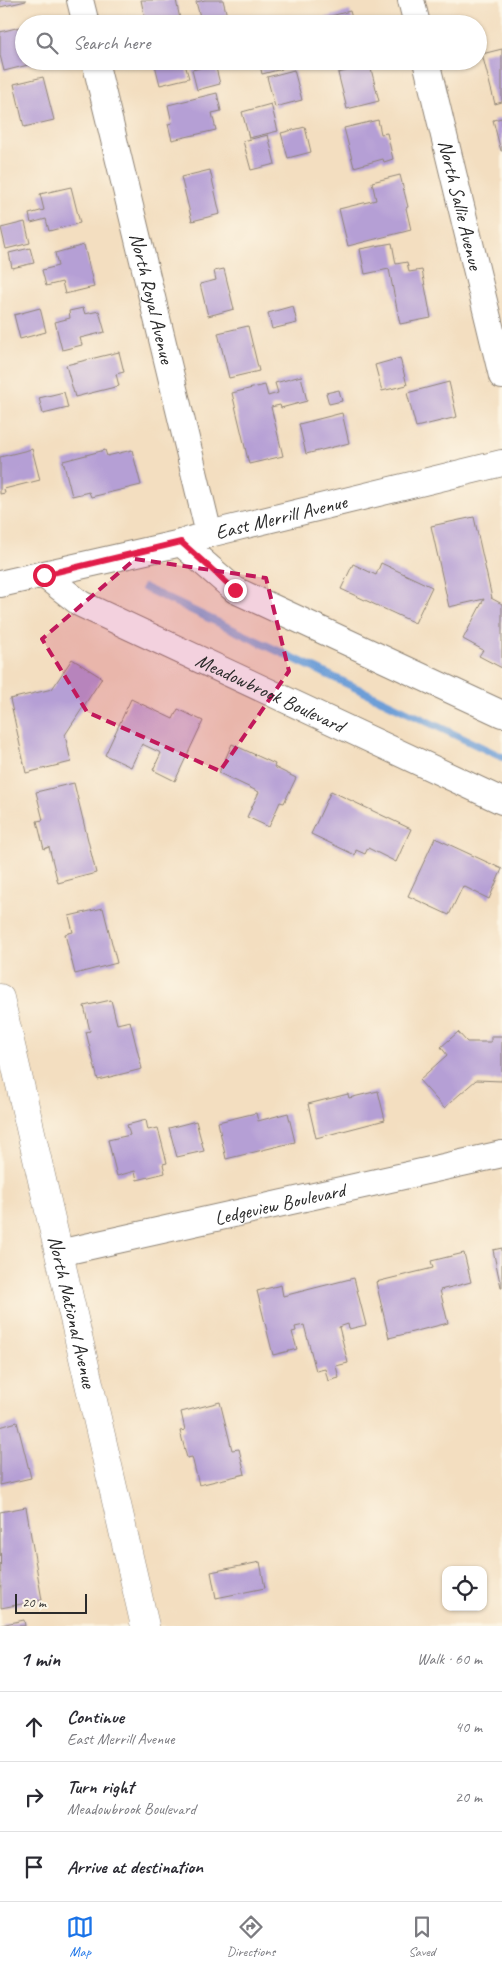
<!DOCTYPE html>
<html lang="en">
<head>
<meta charset="utf-8">
<style>
  :root { --surface:#fff; --page:#f7f7f7; --text:#2b2b33; --muted:#7c7c81; --line:#e1e1e2; --accent:#1a73e8 }
  body { margin:0; font-family:Caveat,sans-serif; background:var(--page); color:var(--text) }
  .controls { position:absolute; right:15px; bottom:15px; display:grid; overflow:hidden; border-radius:10px; box-shadow:0 1px 4px #0004 }
  .controls button { width:45px; height:45px; display:grid; place-items:center; padding:0; border:0; border-bottom:1px solid var(--line); background:var(--surface); color:var(--text); font:25px sans-serif }
  .scale { position:absolute; left:15px; bottom:12px; width:72px; box-sizing:border-box; padding-left:5px; border:2px solid #2b2b2b; border-top:0; font-size:14px; line-height:18px; white-space:nowrap; color:#2b2b2b; -webkit-text-stroke:4px #fcf5e5; paint-order:stroke }
  .stop { position:absolute; width:15px; height:15px; margin:-11px; border:4px solid #e11d48; border-radius:50%; background:#fff }
  .stop.end { background:#e11d48; border-color:#fff; box-shadow:0 1px 5px #0008 }
  .list { margin:0; padding:0; list-style:none }
  h2 { display:flex; justify-content:space-between; align-items:center; height:65px; margin:0; padding:0 20px; font-size:21px }
  h2 small { font-size:16px; font-weight:400; color:var(--muted) }
  .list li { display:grid; grid-template-columns:32px 1fr auto; gap:15px; align-items:center; box-sizing:border-box; height:70px; padding:0 20px; border-top:1px solid var(--line) }
  .list b { display:block; font-size:19px; white-space:nowrap }
  .list p { margin:0; font-size:16px; white-space:nowrap; color:var(--muted) }
  .list em { font-size:16px; font-style:normal; color:var(--muted) }
  .icon { flex:none; width:28px; height:28px; fill:none; stroke:currentColor; stroke-width:2; stroke-linecap:round; stroke-linejoin:round }
  .map { position:relative; flex:none; width:502px; height:1626px; overflow:hidden }
  .search { position:absolute; background:var(--surface); box-shadow:0 1px 4px #0004; left:15px; right:15px; top:15px; height:55px; display:flex; align-items:center; gap:12px; box-sizing:border-box; padding:0 18px; border-radius:28px; color:var(--muted); font-size:19px }
  .sheet { height:275px; background:var(--surface) }
  nav { display:flex; justify-content:space-around; align-items:center; box-sizing:border-box; height:70px; border-top:1px solid var(--line); background:var(--surface); font-size:14px; color:var(--muted) }
  nav a { display:grid; justify-items:center; gap:2px }
  nav .on { color:var(--accent) }
  .map>svg:first-child { display:block }
</style>
</head>
<body>
<div class="map">
<svg width="502" height="1626" viewBox="0 0 502 1626">
  <rect width="100%" height="100%" fill="#fcf5e5"/>
  <filter id="ink" filterUnits="userSpaceOnUse"><feTurbulence type="fractalNoise" baseFrequency=".02" numOctaves="2"/><feDisplacementMap in="SourceGraphic" scale="10" xChannelSelector="R" yChannelSelector="G"/><feConvolveMatrix kernelMatrix="1 2 1 2 8 2 1 2 1" color-interpolation-filters="sRGB"/></filter>
  <filter id="wash" filterUnits="userSpaceOnUse"><feTurbulence type="fractalNoise" baseFrequency=".0096" numOctaves="4" result="noise"/><feDisplacementMap in="SourceGraphic" scale="20" xChannelSelector="R" yChannelSelector="G"/><feGaussianBlur stdDeviation="1.12" result="paint"/><feColorMatrix in="noise" values="0 0 0 0 0 0 0 0 0 0 0 0 0 0 0 0 0 1.4 0 .05"/><feComposite in="paint" operator="in"/></filter>
  <g filter="url(#wash)">
    <rect width="100%" height="100%" fill="#f3dec0"/>
    <g fill="none" stroke-linecap="round" stroke-linejoin="round">
      <!-- stream -->
      <path stroke="#6d9ed7" stroke-width="8" d="M145,588L502,757"/>
    </g>
    <g id="blocks">
      <!-- building -->
      <path fill="#b59fd5" d="M0,0H26V1L0,7Z
        M141,0H176L181,24H146Z
        M205,0H223L229,24H202L196,2Z
        M350,11L353,22L360,20L361,24H300Z
        M24,26V61L40,62L4,71L0,55V32Z
        M502,49V102L495,104L482,54Z
        M154,61H184L189,78L160,85Z
        M259,61H280L282,69L262,74Z
        M215,64L220,84L197,90L192,70Z
        M370,65L379,101L347,109L338,73Z
        M294,70L302,100L275,107L267,77Z
        M43,77L54,120L24,127L14,84Z
        M217,93L221,111L212,113L216,130L172,140L168,124L172,123L168,105Z
        M271,104L278,131L249,138L242,112Z
        M502,118V151H501L493,120Z
        M378,120L381,134L387,133L393,159L384,162L383,159L354,167L344,128Z
        M305,127L311,152L288,158L281,133Z
        M268,135L275,164L251,170L243,141Z
        M210,170L220,214L192,221L181,177Z
        M400,175L408,207L406,208L411,230L348,246L339,209L376,200L372,182Z
        M71,187L80,223L49,231L46,219L31,223L29,214L44,210L40,194Z
        M25,222L30,243L6,249L1,228Z
        M392,243L396,264L407,262L409,272L422,270L431,318L400,324L389,269L365,274L360,249Z
        M84,245L94,287L65,294L62,282L46,286L42,270L58,266L55,253Z
        M30,248L34,263L12,268L9,253Z
        M224,269L234,309L208,316L200,284L216,280L214,271Z
        M293,306L297,323L272,329L268,313Z
        M40,308L46,332L20,339L14,315Z
        M83,308L85,314L99,311L105,332L80,338L82,345L62,350L55,322L70,318L69,311Z
        M248,326L259,371L229,378L218,333Z
        M119,352L124,372L116,374L119,386L75,397L66,365Z
        M400,358L407,385L382,391L375,365Z
        M301,376L307,401L281,408L280,405L271,407L283,456L249,464L232,393L265,385L268,396L278,393L275,383Z
        M449,382L457,417L416,427L407,393Z
        M339,390L342,401L329,404L326,393Z
        M64,392L68,408L43,414L39,398Z
        M342,413L349,443L306,454L299,424Z
        M32,449L40,480L4,489L5,493L0,494V457Z
        M105,450L107,456L132,450L141,485L91,497L89,492L72,496L63,461Z
        M474,517L492,598H491L502,604V668L479,656L483,650L463,639L484,599L449,607L431,526Z
        M381,563L432,587L415,623L341,589L353,564L376,575Z
        M72,659L102,678L65,735L71,762L26,773L10,699L52,689Z
        M131,699L173,719L178,709L203,721L175,781L153,770L161,753L142,744L131,767L105,755Z
        M232,744L275,764L274,767L296,778L284,803L280,802L269,827L247,817L259,792L219,773Z
        M74,783L96,873L58,883L49,847L44,849L37,821L43,820L36,792Z
        M331,791L411,829L396,862L368,848L365,854L356,850L355,855L311,834Z
        M435,838L502,869L489,899L463,886L449,915L408,896Z
        M103,908L117,963L75,974L65,934L73,932L69,916Z
        M111,1000L117,1024L130,1021L142,1069L98,1080L86,1032L90,1031L84,1006Z
        M458,1032L467,1042H491V1036H502V1081L476,1080L444,1108L419,1080L447,1055L441,1047Z
        M378,1091L385,1120L316,1138L308,1104L348,1094L349,1098Z
        M256,1113L258,1121L288,1113L295,1142L226,1159L218,1122Z
        M146,1120L148,1130L158,1128L167,1163L163,1164L165,1173L137,1180L135,1171L117,1176L108,1140L130,1135L127,1125Z
        M196,1121L204,1151L177,1157L169,1128Z
        M502,1248V1287H501L493,1250Z
        M464,1253L471,1282L440,1290L448,1323L389,1338L376,1282L433,1268L431,1261Z
        M354,1278L366,1325L349,1329L348,1324L339,1327L348,1363L336,1366L339,1378L328,1381L325,1369L316,1371L304,1325L295,1327L296,1331L292,1332L297,1349L273,1355L257,1291L281,1285L283,1296Z
        M220,1402L232,1450L239,1449L245,1474L199,1485L192,1457L187,1458L180,1431L185,1430L181,1412Z
        M17,1422L31,1478L0,1485V1427Z
        M26,1507L42,1600L1,1608L0,1512Z
        M260,1562L265,1588L216,1598L211,1572Z
        M24,1620L25,1626H1V1625Z"/>
    </g>
  </g>
  <g filter="url(#ink)">
    <use href="#blocks" fill-opacity="0" stroke="#8f8476" stroke-width="1"/>
    <g fill="none" stroke-linecap="round" stroke-linejoin="round">
      <!-- street casing -->
      <g stroke="#8f8476" stroke-width="28">
        <g id="street">
          <path d="M80,0L86,24"/>
          <path d="M411,0L417,24"/>
          <path id="s1" d="M95,61L209,534"/>
          <path id="s2" d="M426,61L502,376"/>
          <path d="M181,543L235,590L502,714"/>
          <path id="s3" d="M44,575L81,604L502,801"/>
          <path id="s4" d="M0,584L181,543L209,534L502,463"/>
          <path id="s5" d="M59,1253L502,1154"/>
        </g>
      </g>
      <!-- secondary casing -->
      <g stroke="#8f8476" stroke-width="29">
        <g id="secondary">
          <path id="s6" d="M0,998L145,1626"/>
        </g>
      </g>
      <!-- street -->
      <use href="#street" stroke="#fff" stroke-width="26"/>
      <!-- secondary -->
      <use href="#secondary" stroke="#fff" stroke-width="28"/>
    </g>
  </g>
  <g fill="none" stroke-linecap="round" stroke-linejoin="round" filter="url(#ink)">
    <!-- route -->
    <path stroke="#e11d48" stroke-width="6" d="M44,575L181,542L235,590"/>
  </g>
  <!-- marked area -->
  <path fill="#c2185b" fill-opacity="0.2" stroke="#c2185b" stroke-width="4" stroke-dasharray="10 6" stroke-linejoin="round" d="M135,559L266,578L289,671L220,771L87,712L42,639Z"/>
  <g text-anchor="middle" dominant-baseline="central" stroke-width="4" stroke-linejoin="round" paint-order="stroke">
    <!-- street labels -->
    <g font-size="20" fill="#2b2b2b" stroke="#fcf5e5">
      <text stroke="none"><textPath href="#s2" startOffset="148">North Sallie Avenue</textPath></text>
      <text stroke="none"><textPath href="#s1" startOffset="244">North Royal Avenue</textPath></text>
      <text stroke="none"><textPath href="#s4" startOffset="289">East Merrill Avenue</textPath></text>
      <text stroke="none"><textPath href="#s3" startOffset="256">Meadowbrook Boulevard</textPath></text>
      <text stroke="none"><textPath href="#s5" startOffset="226">Ledgeview Boulevard</textPath></text>
      <text stroke="none"><textPath href="#s6" startOffset="322">North National Avenue</textPath></text>
    </g>
  </g>
</svg>
<div class="controls">
<button><svg class="icon" aria-label="locate" viewBox="0 0 24 24"><circle cx="12" cy="12" r="6"/><path d="M12 2v4M12 18v4M2 12h4M18 12h4"/></svg></button>
</div>
<div class="scale">20 m</div>
<div class="stop" style="left:44px;top:575px"></div>
<div class="stop end" style="left:235px;top:590px"></div>
<div class="search"><svg class="icon" aria-label="search" viewBox="0 0 24 24"><circle cx="10" cy="10" r="6"/><path d="M15 15l6 6"/></svg>Search here</div>
</div>
<section class="sheet">
<h2>1 min<small>Walk · 60 m</small></h2>
<ul class="list">
<li><svg class="icon" aria-label="ahead" viewBox="0 0 24 24"><path d="M12 20V5M6 11l6-6 6 6"/></svg><div><b>Continue</b><p>East Merrill Avenue</p></div><em>40 m</em></li>
<li><svg class="icon" aria-label="right" viewBox="0 0 24 24"><path d="M7 20v-9h11M14 6l5 5-5 5"/></svg><div><b>Turn right</b><p>Meadowbrook Boulevard</p></div><em>20 m</em></li>
<li><svg class="icon" aria-label="arrive" viewBox="0 0 24 24"><path d="M6 21V4h12l-3 4 3 4H6"/></svg><div><b>Arrive at destination</b></div></li>
</ul>
</section>
<nav>
<a class="on"><svg class="icon" aria-label="map" viewBox="0 0 24 24"><path d="M3 6l6-2 6 2 6-2v14l-6 2-6-2-6 2zM9 4v14M15 6v14"/></svg>Map</a>
<a><svg class="icon" aria-label="directions" viewBox="0 0 24 24"><path d="M12 3l9 9-9 9-9-9zM9 14v-3h6M13 9l2 2-2 2"/></svg>Directions</a>
<a><svg class="icon" aria-label="saved" viewBox="0 0 24 24"><path d="M7 4h10v16l-5-4-5 4z"/></svg>Saved</a>
</nav>
</body>
</html>
